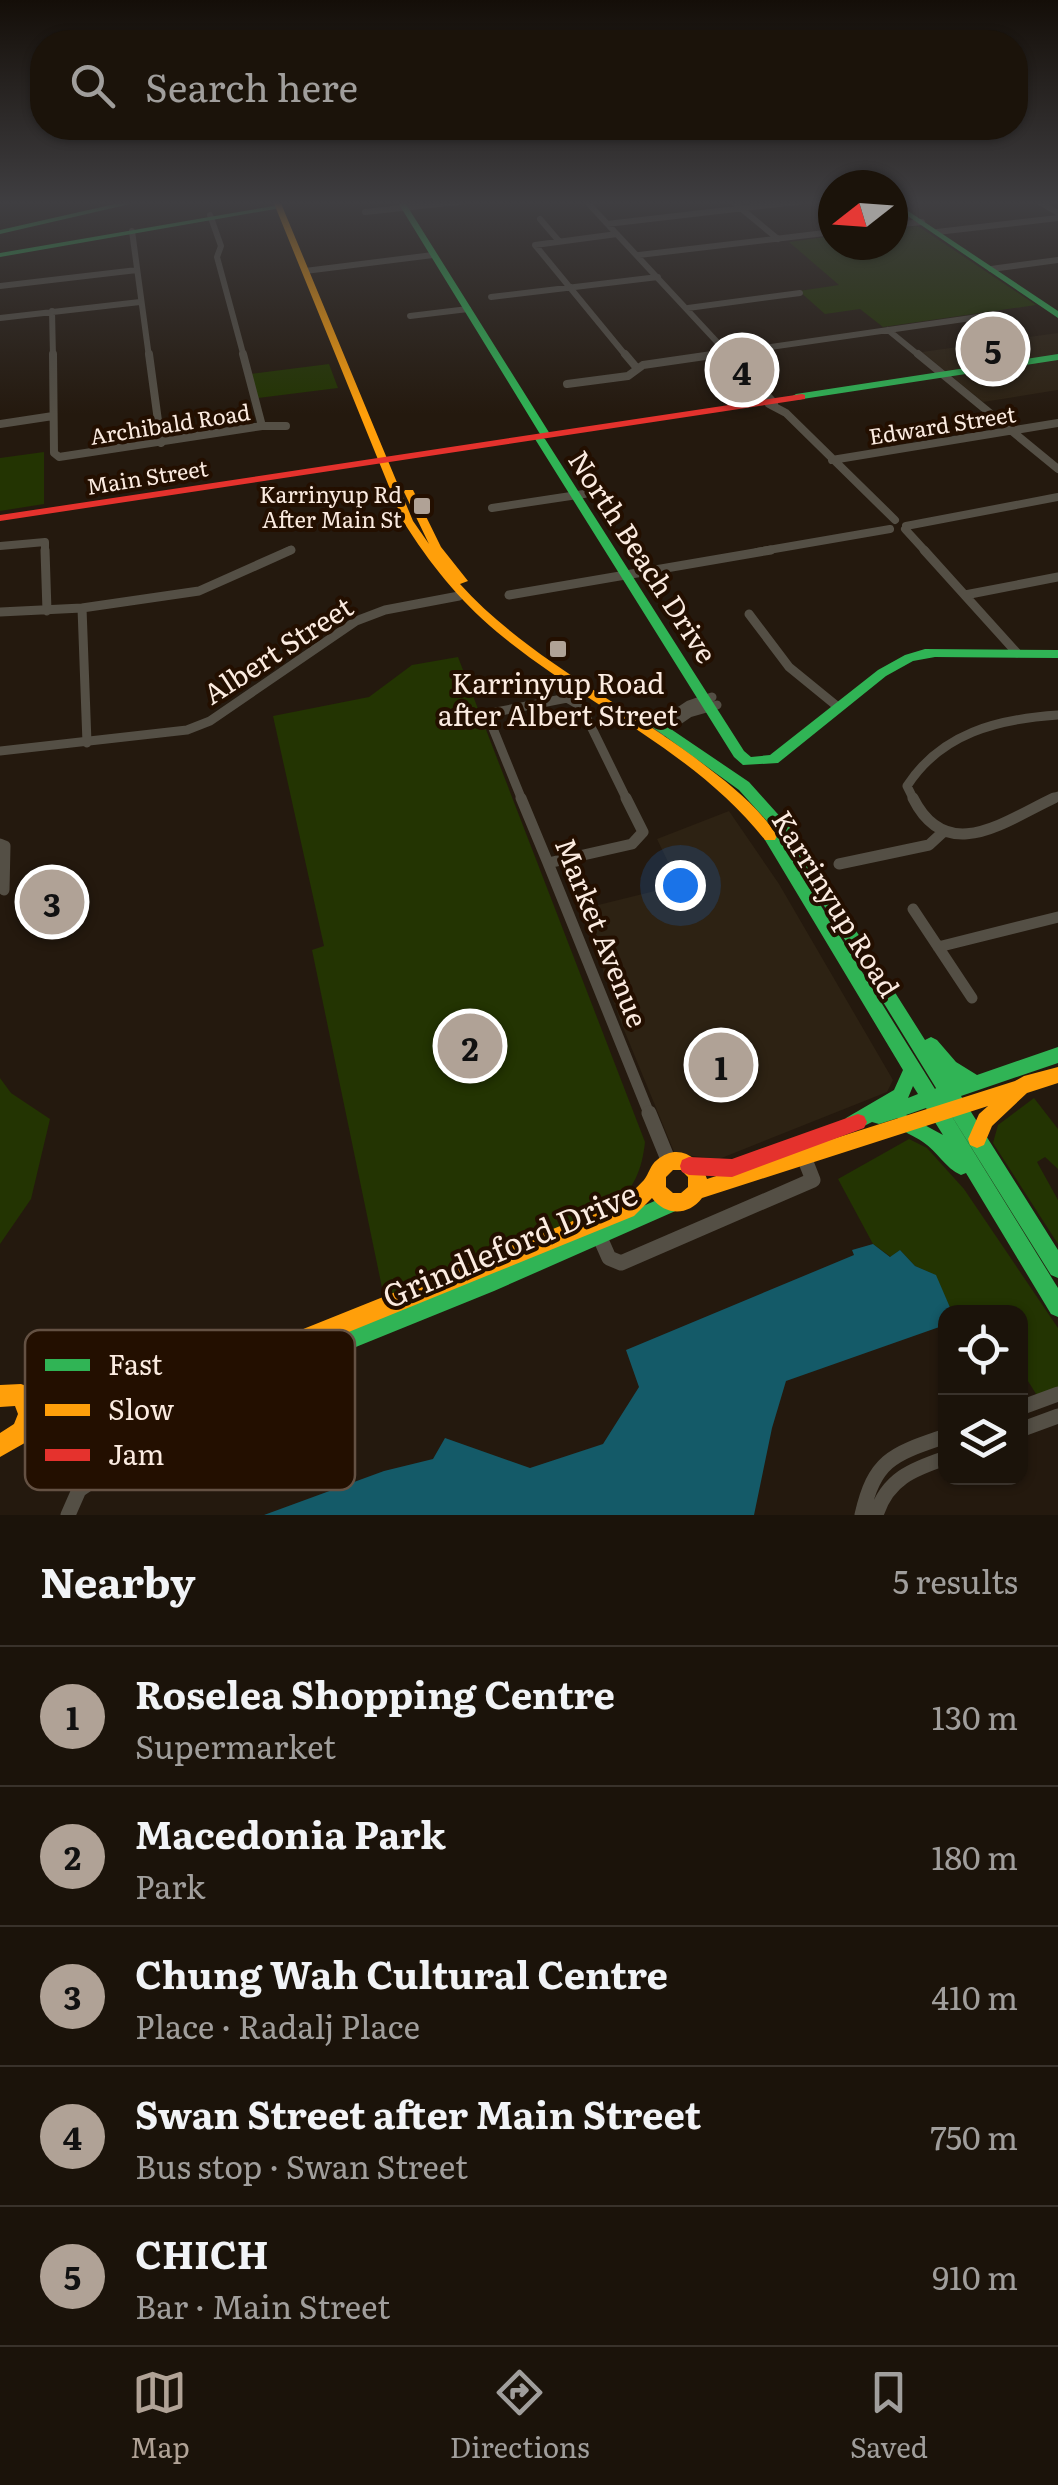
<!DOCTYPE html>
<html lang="en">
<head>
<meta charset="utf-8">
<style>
  :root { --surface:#1b130a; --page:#282018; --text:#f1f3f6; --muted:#a09e9c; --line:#39322b; --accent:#b0a296 }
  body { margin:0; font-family:Literata,serif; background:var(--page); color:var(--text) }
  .controls { position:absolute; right:30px; bottom:30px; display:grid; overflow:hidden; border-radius:20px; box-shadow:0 2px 8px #0004 }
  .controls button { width:90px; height:90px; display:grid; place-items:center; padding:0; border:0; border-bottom:2px solid var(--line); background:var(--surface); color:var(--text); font:50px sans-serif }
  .compass { position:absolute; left:818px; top:170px; width:90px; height:90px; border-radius:50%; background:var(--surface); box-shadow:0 2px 8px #0004; rotate:253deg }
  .you { position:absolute; left:680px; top:885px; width:35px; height:35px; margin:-25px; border:8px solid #fff; border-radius:50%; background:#1a73e8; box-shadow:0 0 0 15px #1a73e833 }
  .badge { display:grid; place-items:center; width:65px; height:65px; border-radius:50%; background:var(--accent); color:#111; font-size:32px; font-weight:700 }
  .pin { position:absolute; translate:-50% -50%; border:5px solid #fff; box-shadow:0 2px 10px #0006 }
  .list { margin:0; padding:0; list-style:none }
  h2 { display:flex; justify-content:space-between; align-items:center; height:130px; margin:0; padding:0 40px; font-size:42px }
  h2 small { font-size:32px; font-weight:400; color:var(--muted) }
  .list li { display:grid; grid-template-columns:65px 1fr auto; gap:30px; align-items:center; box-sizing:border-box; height:140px; padding:0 40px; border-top:2px solid var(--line) }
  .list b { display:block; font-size:38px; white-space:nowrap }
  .list p { margin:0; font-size:32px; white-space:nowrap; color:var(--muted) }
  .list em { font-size:32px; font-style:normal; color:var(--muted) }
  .icon { flex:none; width:55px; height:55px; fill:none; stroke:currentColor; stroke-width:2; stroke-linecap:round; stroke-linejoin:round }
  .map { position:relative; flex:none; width:1058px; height:1515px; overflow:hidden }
  .search { position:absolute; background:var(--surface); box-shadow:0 2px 8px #0004; left:30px; right:30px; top:30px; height:110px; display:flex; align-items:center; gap:25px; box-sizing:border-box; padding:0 35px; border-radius:40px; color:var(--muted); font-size:38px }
  .sheet { height:830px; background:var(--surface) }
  nav { display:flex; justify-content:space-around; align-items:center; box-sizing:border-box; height:140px; border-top:2px solid var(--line); background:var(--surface); font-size:28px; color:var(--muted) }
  nav a { display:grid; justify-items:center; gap:5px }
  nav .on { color:var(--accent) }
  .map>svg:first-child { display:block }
</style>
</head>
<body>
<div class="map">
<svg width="1058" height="1515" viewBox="0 0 1058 1515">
  <rect width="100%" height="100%" fill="#24190e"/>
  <!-- commercial -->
  <path fill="#2d2213" d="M1058,333V390L983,402L922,352Z
    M729,811L779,884L893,1080L887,1092L719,1159L675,1154L620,1020L582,909L679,885L657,839Z"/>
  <!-- green -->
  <path fill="#233402" d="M916,226L921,228L1036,305L883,327L860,309L825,314L799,291L839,285L789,242L833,236V245H893V229Z
    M329,364L338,388L258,398L251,374Z
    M44,452V504L0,511V458Z
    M458,657L645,1142C642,1170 634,1189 612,1208L385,1302L312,950L324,946L273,716L369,697L412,665Z
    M0,1078L11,1093L50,1119L31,1199L0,1244Z
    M1034,1098L1058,1129V1169L1045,1157L1037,1162L1058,1200V1244L993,1143L998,1125Z
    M909,1139L927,1148L964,1189L1058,1328V1390L1038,1397L1021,1370L1020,1312H952L935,1275L915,1266L900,1250L891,1257L873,1244L838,1179Z"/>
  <!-- water -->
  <path fill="#145a68" d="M873,1244L890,1257L900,1250L915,1266L936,1275L952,1312H946L945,1325L786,1381L772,1428L754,1515H264L384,1471L433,1459L445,1438L530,1468L603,1444L639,1387L626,1350L854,1255L852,1250Z"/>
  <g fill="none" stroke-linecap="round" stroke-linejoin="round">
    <!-- street-far4 -->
    <path stroke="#544f45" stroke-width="6" d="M586,201L731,357
      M732,201L778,239
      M1038,201L1058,213
      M365,212L467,201
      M210,215L221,246L217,257L244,357
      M540,219L558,240
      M607,224L805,201
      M893,225L922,222
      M132,231L149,357
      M937,232L1058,218
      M617,234L535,245L627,357
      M639,255L833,232
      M991,269L1058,260
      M305,271L433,255
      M0,286L137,270
      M491,297L658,277
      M688,308L800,293
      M52,311L53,357
      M410,316L468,309
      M0,318L140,302
      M888,330L921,357
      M701,357L992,315"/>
    <!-- street-far3 -->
    <path stroke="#544f45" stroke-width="8" d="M53,354L54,453L59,457L262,426H286
      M149,354L161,443
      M243,354L262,426
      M625,354L636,367
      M729,354L774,403
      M918,354L1058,469
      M567,384L628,376L643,365L719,354
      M769,404L786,413L895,520
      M0,424L53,416
      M832,460L1058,423
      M492,508L584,494
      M906,526L1058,497
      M905,529L926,552
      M0,546L45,542V552
      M286,552L291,550
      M757,552L890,529"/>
    <!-- street-far2 -->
    <path stroke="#544f45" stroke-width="9" d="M45,550L47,611
      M924,550L1017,653
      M509,595L771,550
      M965,595L1058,577
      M82,608L87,743
      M0,612L82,608L199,591L291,550
      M749,614L789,667L838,707
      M653,729L689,705L712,697
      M660,733L689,713L717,705
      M0,751L187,730L210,721L356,621L385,610L459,596
      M522,800L490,721L496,712L567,698L581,706L627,800
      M914,800L907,786C941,733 998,719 1058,715
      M1049,800L1058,796"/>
    <!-- street-far1 -->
    <path stroke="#544f45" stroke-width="11" d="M521,798L548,863
      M913,798C947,866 1005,821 1054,798
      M0,844L5,846L4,890
      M548,863L650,1116
      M548,863L632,844L643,832L626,798
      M839,864L929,845L942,833
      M913,909L972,998
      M938,947L1058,917"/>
    <!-- street -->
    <path stroke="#544f45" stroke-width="15" d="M649,1113L669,1162
      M598,1233L609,1258L621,1263L813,1180L802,1152
      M1020,1408L1058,1394
      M1020,1430L1058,1416
      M68,1515L79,1490L123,1460L347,1371L340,1340
      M862,1515C875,1458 894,1454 946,1436
      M876,1515C887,1479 913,1469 946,1458"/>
    <!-- fast -->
    <path fill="#30b455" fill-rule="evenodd" d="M128,201H143L0,234V230Z
      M397,201H404L550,434L548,436L540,434Z
      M893,201L1058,311V318L893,206Z
      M279,205L281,208L0,257V253Z
      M1058,354V360L796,400L791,397L796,394Z
      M540,436L545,439L744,751L751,757L770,755L878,670L905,655L925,649L1058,650V658L935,657L913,661L886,676L778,763L743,765L734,757L535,439Z
      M656,719L749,782L793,831L925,1040L931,1037L937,1040L956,1062L977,1075L1058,1047V1063L961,1096L1058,1250V1278L1051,1275L943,1102L1058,1288V1317L1051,1314L966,1173L961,1175C945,1168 937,1151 923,1142C913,1135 903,1133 896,1123L898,1118L879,1124L872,1122L852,1132L846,1130L843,1124L846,1118L894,1090L903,1070L765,840L763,836L765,832H775L935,1089L936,1088L783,839L739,790L651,726L649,723ZM913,1086L918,1094L908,1098ZM926,1108L943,1135L906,1115Z
      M673,1193L680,1195L683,1202L680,1209L494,1291L171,1422L100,1438L22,1443L14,1440L11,1432L14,1424L22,1421L100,1416L171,1400L483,1276Z"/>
    <!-- slow -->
    <path fill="#ff9f0a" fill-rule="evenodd" d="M273,201H280L413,521L429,544L404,492L405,490H413L414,492L441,547L468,581L460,584C525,656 617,700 694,757C724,780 757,804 777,836L775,840H765C694,750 583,704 497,632C458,599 430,564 403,521Z
      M1058,1067V1083L1027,1093L992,1126L984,1145L977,1148L970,1145L968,1139L979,1114L988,1106L702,1198C688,1216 666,1216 652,1198L634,1216L186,1398L108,1415L39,1417L30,1440L0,1457V1433L14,1424L18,1414L15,1406L0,1407V1385L21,1384L29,1387L32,1395L108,1393L186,1376L620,1202C628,1195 637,1188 644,1180C649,1174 650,1165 657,1160C678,1142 700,1157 707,1179L1015,1081L1024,1076ZM673,1170H681L688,1177V1187L681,1193H673L666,1187V1177Z"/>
    <!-- jam -->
    <path fill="#e5322d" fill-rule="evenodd" d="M802,394L805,395V399L0,521V515Z
      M858,1114L864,1116L867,1122L864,1128L732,1177L689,1175L682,1172L680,1166L682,1160L689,1157L732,1159Z"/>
  </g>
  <!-- sky -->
  <linearGradient id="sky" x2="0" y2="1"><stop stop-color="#140e08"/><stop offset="0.49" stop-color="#3f3e41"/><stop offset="1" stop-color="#3f3e41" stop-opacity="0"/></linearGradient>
  <rect width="1058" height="414" fill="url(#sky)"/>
  <!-- markers -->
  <g fill="#b0a296" stroke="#230f00" stroke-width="4">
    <rect x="412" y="496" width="20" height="20" rx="5"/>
    <rect x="548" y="639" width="20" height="20" rx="5"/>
  </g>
  <g text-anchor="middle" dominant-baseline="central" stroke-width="8" stroke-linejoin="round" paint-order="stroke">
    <!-- far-street labels -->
    <g font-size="22" fill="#fbebe0" stroke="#230f00">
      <text transform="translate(170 423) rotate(-9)">Archibald Road</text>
      <text transform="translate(942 424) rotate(-9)">Edward Street</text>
      <text transform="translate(147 476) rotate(-9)">Main Street</text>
    </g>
    <!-- far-poi labels -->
    <g font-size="22" fill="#fbebe0" stroke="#230f00" text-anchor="end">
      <text x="402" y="493">Karrinyup Rd<tspan x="402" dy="25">After Main St</tspan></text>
    </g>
    <!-- street labels -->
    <g font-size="28" fill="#fbebe0" stroke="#230f00">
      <text transform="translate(644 556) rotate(57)">North Beach Drive</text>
      <text transform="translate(277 649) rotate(-33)">Albert Street</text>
      <text transform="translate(837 903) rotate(58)">Karrinyup Road</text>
      <text transform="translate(603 932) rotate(68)">Market Avenue</text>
    </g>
    <!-- poi labels -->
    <g font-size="28" fill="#fbebe0" stroke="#230f00">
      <text x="558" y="682">Karrinyup Road<tspan x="558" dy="32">after Albert Street</tspan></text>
    </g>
    <!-- near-street labels -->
    <g font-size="32" fill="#fbebe0" stroke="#230f00">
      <text transform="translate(509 1243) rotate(-23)">Grindleford Drive</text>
    </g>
  </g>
  <!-- legend -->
  <rect x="25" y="1330" width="330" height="160" rx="15" fill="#230f00" stroke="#645143" stroke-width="2.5"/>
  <rect x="45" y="1359" width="45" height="12" fill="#30b455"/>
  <rect x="45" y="1404" width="45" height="12" fill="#ff9f0a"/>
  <rect x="45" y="1449" width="45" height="12" fill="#e5322d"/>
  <g font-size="28" fill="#fbebe0">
    <text x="108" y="1375">Fast</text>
    <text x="108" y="1420">Slow</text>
    <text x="108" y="1465">Jam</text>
  </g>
</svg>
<div class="controls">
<button><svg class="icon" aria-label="locate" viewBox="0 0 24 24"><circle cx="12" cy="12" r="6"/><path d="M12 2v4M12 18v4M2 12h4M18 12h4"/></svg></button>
<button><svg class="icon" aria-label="layers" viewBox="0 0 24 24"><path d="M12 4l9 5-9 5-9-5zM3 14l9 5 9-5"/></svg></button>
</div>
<svg class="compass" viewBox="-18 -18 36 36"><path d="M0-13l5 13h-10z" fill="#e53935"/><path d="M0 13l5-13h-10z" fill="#a09e9c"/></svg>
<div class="you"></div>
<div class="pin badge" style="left:721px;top:1065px">1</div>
<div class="pin badge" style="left:470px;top:1046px">2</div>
<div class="pin badge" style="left:52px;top:902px">3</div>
<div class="pin badge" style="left:742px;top:370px">4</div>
<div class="pin badge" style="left:993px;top:349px">5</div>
<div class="search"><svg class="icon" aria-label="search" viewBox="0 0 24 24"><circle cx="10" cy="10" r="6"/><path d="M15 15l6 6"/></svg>Search here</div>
</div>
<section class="sheet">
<h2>Nearby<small>5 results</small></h2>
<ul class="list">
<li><span class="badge">1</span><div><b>Roselea Shopping Centre</b><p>Supermarket</p></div><em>130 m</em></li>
<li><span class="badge">2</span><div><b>Macedonia Park</b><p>Park</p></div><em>180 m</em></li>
<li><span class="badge">3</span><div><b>Chung Wah Cultural Centre</b><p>Place · Radalj Place</p></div><em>410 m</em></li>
<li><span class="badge">4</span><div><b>Swan Street after Main Street</b><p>Bus stop · Swan Street</p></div><em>750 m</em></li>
<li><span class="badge">5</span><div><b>CHICH</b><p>Bar · Main Street</p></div><em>910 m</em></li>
</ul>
</section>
<nav>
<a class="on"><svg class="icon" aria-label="map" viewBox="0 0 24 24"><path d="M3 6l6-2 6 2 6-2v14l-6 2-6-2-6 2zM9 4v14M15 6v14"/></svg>Map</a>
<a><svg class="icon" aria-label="directions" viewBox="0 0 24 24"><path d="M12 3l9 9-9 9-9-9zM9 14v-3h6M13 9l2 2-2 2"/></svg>Directions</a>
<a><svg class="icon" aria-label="saved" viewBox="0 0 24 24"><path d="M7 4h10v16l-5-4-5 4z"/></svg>Saved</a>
</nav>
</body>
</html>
